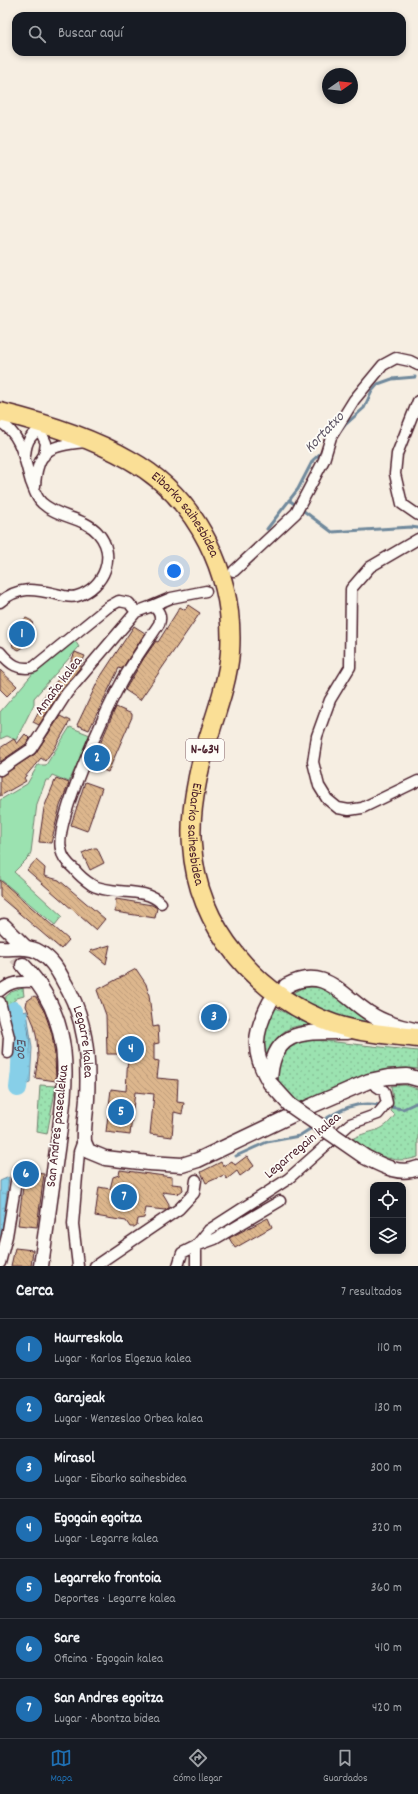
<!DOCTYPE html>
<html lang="es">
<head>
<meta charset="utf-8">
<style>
  :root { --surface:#171b24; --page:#242831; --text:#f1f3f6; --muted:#9ea1a6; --line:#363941; --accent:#1f6fb2 }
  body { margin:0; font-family:Dekko,sans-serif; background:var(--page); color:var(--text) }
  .controls { position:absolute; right:12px; bottom:12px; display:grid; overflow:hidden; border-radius:8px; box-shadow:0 2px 6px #0003 }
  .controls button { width:36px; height:36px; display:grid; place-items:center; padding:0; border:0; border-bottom:1px solid var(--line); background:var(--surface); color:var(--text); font:20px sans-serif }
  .compass { position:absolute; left:322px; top:68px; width:36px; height:36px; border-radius:50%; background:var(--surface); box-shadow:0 2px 6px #0003; rotate:76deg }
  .you { position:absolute; left:174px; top:571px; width:14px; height:14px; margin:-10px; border:3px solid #fff; border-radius:50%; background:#1a73e8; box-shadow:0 0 0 6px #1a73e833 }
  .badge { display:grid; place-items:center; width:26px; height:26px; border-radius:50%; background:var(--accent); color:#fff; font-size:13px; font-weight:700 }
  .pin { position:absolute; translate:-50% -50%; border:2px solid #fff; box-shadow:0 1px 4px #0006 }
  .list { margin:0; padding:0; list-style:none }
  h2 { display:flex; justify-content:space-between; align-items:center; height:52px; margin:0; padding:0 16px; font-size:17px }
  h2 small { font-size:13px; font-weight:400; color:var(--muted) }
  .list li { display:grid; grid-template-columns:26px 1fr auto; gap:12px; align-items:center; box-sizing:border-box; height:60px; padding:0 16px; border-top:1px solid var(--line) }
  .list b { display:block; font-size:15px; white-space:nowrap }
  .list p { margin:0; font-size:13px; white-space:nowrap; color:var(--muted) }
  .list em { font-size:13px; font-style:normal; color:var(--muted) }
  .icon { flex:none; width:22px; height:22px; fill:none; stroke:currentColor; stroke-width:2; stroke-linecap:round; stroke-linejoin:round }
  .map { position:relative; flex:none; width:418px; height:1266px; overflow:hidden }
  .search { position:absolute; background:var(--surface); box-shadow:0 2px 6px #0003; left:12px; right:12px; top:12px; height:44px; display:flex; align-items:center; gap:10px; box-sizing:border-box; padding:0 14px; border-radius:12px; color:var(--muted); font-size:15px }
  .sheet { height:472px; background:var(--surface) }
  nav { display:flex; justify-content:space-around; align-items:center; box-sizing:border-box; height:56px; border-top:1px solid var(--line); background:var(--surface); font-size:11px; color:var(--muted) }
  nav a { display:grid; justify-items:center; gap:2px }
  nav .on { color:var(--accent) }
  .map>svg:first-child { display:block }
</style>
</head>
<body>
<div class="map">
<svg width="418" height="1266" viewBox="0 0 418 1266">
  <defs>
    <pattern id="grass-dots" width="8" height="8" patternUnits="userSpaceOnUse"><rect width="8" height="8" fill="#9be2b0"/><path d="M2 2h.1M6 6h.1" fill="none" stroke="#87c198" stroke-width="1.8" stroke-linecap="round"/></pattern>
    <pattern id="water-ripples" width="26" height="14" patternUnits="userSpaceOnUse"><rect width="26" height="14" fill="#87cfe8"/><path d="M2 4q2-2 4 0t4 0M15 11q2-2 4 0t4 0" fill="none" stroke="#76b1c7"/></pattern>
    <pattern id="building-back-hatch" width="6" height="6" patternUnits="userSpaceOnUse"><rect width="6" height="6" fill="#dcb68d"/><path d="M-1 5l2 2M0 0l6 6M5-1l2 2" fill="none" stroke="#be9c7a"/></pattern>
  </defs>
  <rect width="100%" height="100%" fill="#f6eee2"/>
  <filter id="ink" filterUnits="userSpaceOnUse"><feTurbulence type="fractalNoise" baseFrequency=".025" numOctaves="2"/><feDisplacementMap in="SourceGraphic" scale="8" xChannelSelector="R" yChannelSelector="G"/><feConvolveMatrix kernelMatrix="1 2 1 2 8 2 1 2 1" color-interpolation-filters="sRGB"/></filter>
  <g filter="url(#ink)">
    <!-- grass -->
    <path fill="url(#grass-dots)" stroke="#72806e" d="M312,987L326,988L382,1028C347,1019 323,1014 293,993L302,988Z
      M23,988L24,996L17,998L5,1008L0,1002L11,992Z
      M276,1008L313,1026C284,1022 273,1039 264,1063C261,1042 262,1024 276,1008Z
      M303,1040H317L418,1051V1069C377,1063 337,1086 302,1105C294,1099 283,1092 279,1083C270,1064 285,1045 303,1040Z
      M40,1085L56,1086L47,1134L37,1132Z
      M405,1085L418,1089V1157C392,1166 373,1153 352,1139C372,1128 381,1135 395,1115L391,1111L393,1099L391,1086Z"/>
    <!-- garden -->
    <path fill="#9be2b0" stroke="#72806e" d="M74,639L79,647L34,698V704L16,740L7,736L0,739V712L35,671Z
      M70,727L90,735L69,782L52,775L49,780H46L37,804L31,852L29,857L14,872L62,916L55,925L0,879V800L27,784L38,765H46Z"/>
    <!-- water -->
    <path fill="url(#water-ripples)" stroke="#6f899c" d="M27,1011L32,1048L30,1083L13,1089L18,1057L13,1014Z
      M9,1177L0,1247V1181Z"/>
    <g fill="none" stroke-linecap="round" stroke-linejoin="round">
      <!-- shore -->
      <path stroke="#626577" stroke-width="1" d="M23,1016C33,1033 28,1060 27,1079L21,1082L19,1080L22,1057L18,1019Z"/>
      <!-- stream -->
      <path stroke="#6f899c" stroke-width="3" d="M333,441L345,425L364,408L372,391L378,384L392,379L415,377
        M289,500L332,532L411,527L418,528
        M267,529L298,489L313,460L323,451
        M390,1107L403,1109L418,1102
        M321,1122C340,1109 356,1101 379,1105
        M236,1156L267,1142L299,1136L313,1127"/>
      <!-- river -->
      <path stroke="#87cfe8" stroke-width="18" id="s1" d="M14,1010C22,1036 22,1060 18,1088"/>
    </g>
    <!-- building -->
    <path fill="url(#building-back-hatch)" stroke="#4a1f2b" d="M188,605L200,613L140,700L125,690L144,658L156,641L158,642L180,607L185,610Z
      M26,618L32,621L33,629L25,646L19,650L13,647L11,637L17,627L20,626V623Z
      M134,626L145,633L122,669L119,668L89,730L77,725L99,679Z
      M75,652L85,656L79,669L62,689L39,725L33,722L44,701L42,699L69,666Z
      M0,670L17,686L7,696L0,689Z
      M116,707L132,714V717L108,772L91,765Z
      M60,716L70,721L54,749L45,761L41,758L24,778L26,781L0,796V776L35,754Z
      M25,734L30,739L26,744L0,762V748L14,739L17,744Z
      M56,778L69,783L60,806L51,843L39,842L44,808Z
      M85,782L102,788L87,831L71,825Z
      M94,848H97L104,863L90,870L82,853Z
      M36,860L45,868L44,876L59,880L105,919L96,930L27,870Z
      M0,880L69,940L61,949L0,897Z
      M116,899L152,905L157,908L155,918L115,912Z
      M110,945L106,964L90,951Z
      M136,969L146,984L149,995L153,1027L158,1026L159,1043L154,1044V1060L159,1061L157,1078L178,1080L177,1102L184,1103L182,1114L174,1112L172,1137L150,1134L154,1094L135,1092L130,1135L106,1132L111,1089L126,1091L128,1054H107L106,1015L97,990Z
      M34,996L36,997L45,1013L52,1034L55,1056L56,1081L35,1078L38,1058L37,1040L34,1025L26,1006L27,1001Z
      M218,1004L228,1019L211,1030L201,1015Z
      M247,1156L254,1166L240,1176L237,1171L227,1179L224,1175L206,1183L201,1172L221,1162L223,1166L232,1161L235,1165Z
      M120,1170L172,1177V1184L182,1185L183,1190L178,1194L162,1192L169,1204V1208L165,1210L146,1208L144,1218L138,1219L137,1225L134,1227H130L126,1221L95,1216L99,1187L110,1189L113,1177L119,1175Z
      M25,1172L44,1174L37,1227L18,1225Z
      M268,1218L272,1227L235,1248L229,1238Z
      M15,1248L33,1250L31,1266H11Z"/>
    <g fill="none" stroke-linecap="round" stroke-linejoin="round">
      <!-- secondary-tunnel -->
      <path stroke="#d4c5bd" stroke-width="14" stroke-dasharray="14 7" stroke-linecap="butt" d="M1,942L23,965"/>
      <!-- street casing -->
      <g stroke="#4a1f2b" stroke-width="13">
        <path id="street" d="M418,401L397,454L395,474L402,504L418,515
          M0,422C22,435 24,459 31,482C34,489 36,498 42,503C58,518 84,517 98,533C117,555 105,587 77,596C71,598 63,596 56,594C34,589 19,586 0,602
          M38,426L46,443L44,456
          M25,456C26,440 32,430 49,429
          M35,486C37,447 52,446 85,442
          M418,539L370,567L351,589L350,667L330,700L317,736L313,762L319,786L327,799L338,808L349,810L362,808L418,781
          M234,571L296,513L324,460L331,437L354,400L383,365L396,358L410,361L418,365
          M152,606L171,598L206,591
          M136,612L152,606C159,610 162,616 159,624C146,644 131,664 120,685C105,711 54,824 61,849C62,857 68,864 74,869C78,874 86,881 92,885C113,896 144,886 161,903
          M0,652C10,664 19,671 34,667L108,607L119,601L129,603L136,612
          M0,770L31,749L67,693L136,612
          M0,991C11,981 22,981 36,982
          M0,1002L9,1037L8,1053
          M0,1263L7,1236L18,1170
          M78,1266L73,1224L79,1152L84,1138
          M95,1266L179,1209L194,1193L196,1180
          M178,1266L182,1253L196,1246L209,1230L288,1179L350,1124L378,1114L387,1103L384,1091L369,1081
          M196,1266V1246L215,1239L280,1201"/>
      </g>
      <!-- secondary casing -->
      <g stroke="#4a1f2b" stroke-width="17">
        <g id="secondary">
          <path d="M4,926L26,948"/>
          <path id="s2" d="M0,948C13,949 27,945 39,952C51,958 58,970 64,982C86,1018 89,1058 87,1099C86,1113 83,1128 84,1142L88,1151L105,1158L149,1163L182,1165L198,1160L309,1107L369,1081L388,1077L407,1076L418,1079"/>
          <path d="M23,965C78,1023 66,1085 56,1157C51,1194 46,1230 41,1266"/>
          <path d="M286,986C324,965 340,994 369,1013C383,1023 401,1027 418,1031"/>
          <path d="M270,1083C271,1028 304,1032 348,1032"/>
          <path d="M270,1083C251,1052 254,1033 270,1002"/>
          <path d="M365,1157C381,1165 399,1176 418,1168"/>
        </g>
      </g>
      <!-- highway casing -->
      <g stroke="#4a1f2b" stroke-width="21">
        <g id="highway">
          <path id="s3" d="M0,412C45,423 90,437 130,460C198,498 235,576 230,652C227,694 204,740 197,782C193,802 190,824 192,845C197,928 258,997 334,1024C361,1033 390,1035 418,1038"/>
        </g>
      </g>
      <!-- street -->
      <use href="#street" stroke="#fdfcf7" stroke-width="10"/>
      <!-- secondary -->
      <use href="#secondary" stroke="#fdfcf7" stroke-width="14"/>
      <!-- highway -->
      <use href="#highway" stroke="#fadf96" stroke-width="18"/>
      <!-- secondary-bridge casing -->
      <g stroke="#4a1f2b" stroke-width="17" stroke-linecap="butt">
        <path id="secondary-bridge" d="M270,1083L290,1105L365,1157"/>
      </g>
      <!-- secondary-bridge -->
      <use href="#secondary-bridge" stroke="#fdfcf7" stroke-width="14"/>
    </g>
  </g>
  <g text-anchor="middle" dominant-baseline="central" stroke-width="3.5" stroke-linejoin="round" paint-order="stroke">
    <!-- shield labels -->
    <rect fill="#fdfcf7" stroke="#806168" stroke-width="1" x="186" y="739" width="38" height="22" rx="3"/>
    <g font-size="13" font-weight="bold" fill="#4a1f2b">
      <text x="205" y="750">N-634</text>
    </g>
    <!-- street labels -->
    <g font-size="14" fill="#4a1f2b" stroke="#fdfcf7">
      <text stroke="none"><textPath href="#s3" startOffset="218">Eibarko saihesbidea</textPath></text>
      <text transform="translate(59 686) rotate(-53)">Amaña kalea</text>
      <text stroke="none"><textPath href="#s3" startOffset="554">Eibarko saihesbidea</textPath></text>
      <text stroke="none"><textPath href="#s2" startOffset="143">Legarre kalea</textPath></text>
      <text transform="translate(58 1126) rotate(-84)">San Andres pasealekua</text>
      <text transform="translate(303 1146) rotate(-40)">Legarregain kalea</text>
    </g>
    <!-- water labels -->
    <g font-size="15" font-style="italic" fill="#5c5464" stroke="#fdfcf7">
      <text transform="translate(325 433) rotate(-46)">Kortatxo</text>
      <text stroke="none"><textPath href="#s1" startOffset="39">Ego</textPath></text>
    </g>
  </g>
</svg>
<div class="controls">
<button><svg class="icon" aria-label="locate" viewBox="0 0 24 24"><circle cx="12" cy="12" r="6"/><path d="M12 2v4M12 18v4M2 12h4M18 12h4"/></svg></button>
<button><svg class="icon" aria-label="layers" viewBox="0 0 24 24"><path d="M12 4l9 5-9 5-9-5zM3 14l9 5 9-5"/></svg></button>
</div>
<svg class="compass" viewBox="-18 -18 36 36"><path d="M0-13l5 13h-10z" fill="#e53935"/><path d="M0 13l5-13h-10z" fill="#9ea1a6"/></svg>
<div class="you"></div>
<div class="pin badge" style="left:22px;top:634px">1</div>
<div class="pin badge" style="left:97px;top:758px">2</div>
<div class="pin badge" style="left:214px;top:1017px">3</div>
<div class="pin badge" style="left:131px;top:1049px">4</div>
<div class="pin badge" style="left:121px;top:1112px">5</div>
<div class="pin badge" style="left:26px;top:1174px">6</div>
<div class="pin badge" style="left:124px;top:1197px">7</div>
<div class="search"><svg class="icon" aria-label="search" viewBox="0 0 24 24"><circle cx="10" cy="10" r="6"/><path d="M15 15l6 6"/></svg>Buscar aquí</div>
</div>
<section class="sheet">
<h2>Cerca<small>7 resultados</small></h2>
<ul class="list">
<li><span class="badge">1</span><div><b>Haurreskola</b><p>Lugar · Karlos Elgezua kalea</p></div><em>110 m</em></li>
<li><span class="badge">2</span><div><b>Garajeak</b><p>Lugar · Wenzeslao Orbea kalea</p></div><em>130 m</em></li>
<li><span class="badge">3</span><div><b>Mirasol</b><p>Lugar · Eibarko saihesbidea</p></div><em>300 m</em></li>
<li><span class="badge">4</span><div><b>Egogain egoitza</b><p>Lugar · Legarre kalea</p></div><em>320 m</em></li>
<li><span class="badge">5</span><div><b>Legarreko frontoia</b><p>Deportes · Legarre kalea</p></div><em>360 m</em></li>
<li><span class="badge">6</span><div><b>Sare</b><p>Oficina · Egogain kalea</p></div><em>410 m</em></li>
<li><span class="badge">7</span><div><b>San Andres egoitza</b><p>Lugar · Abontza bidea</p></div><em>420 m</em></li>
</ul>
</section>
<nav>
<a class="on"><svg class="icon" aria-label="map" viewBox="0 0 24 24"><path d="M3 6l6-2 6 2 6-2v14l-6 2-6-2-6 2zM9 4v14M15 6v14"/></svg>Mapa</a>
<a><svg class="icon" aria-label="directions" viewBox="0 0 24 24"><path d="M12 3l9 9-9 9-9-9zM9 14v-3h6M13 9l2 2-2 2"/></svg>Cómo llegar</a>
<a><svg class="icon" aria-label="saved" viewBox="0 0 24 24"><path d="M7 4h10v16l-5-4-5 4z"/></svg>Guardados</a>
</nav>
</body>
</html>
